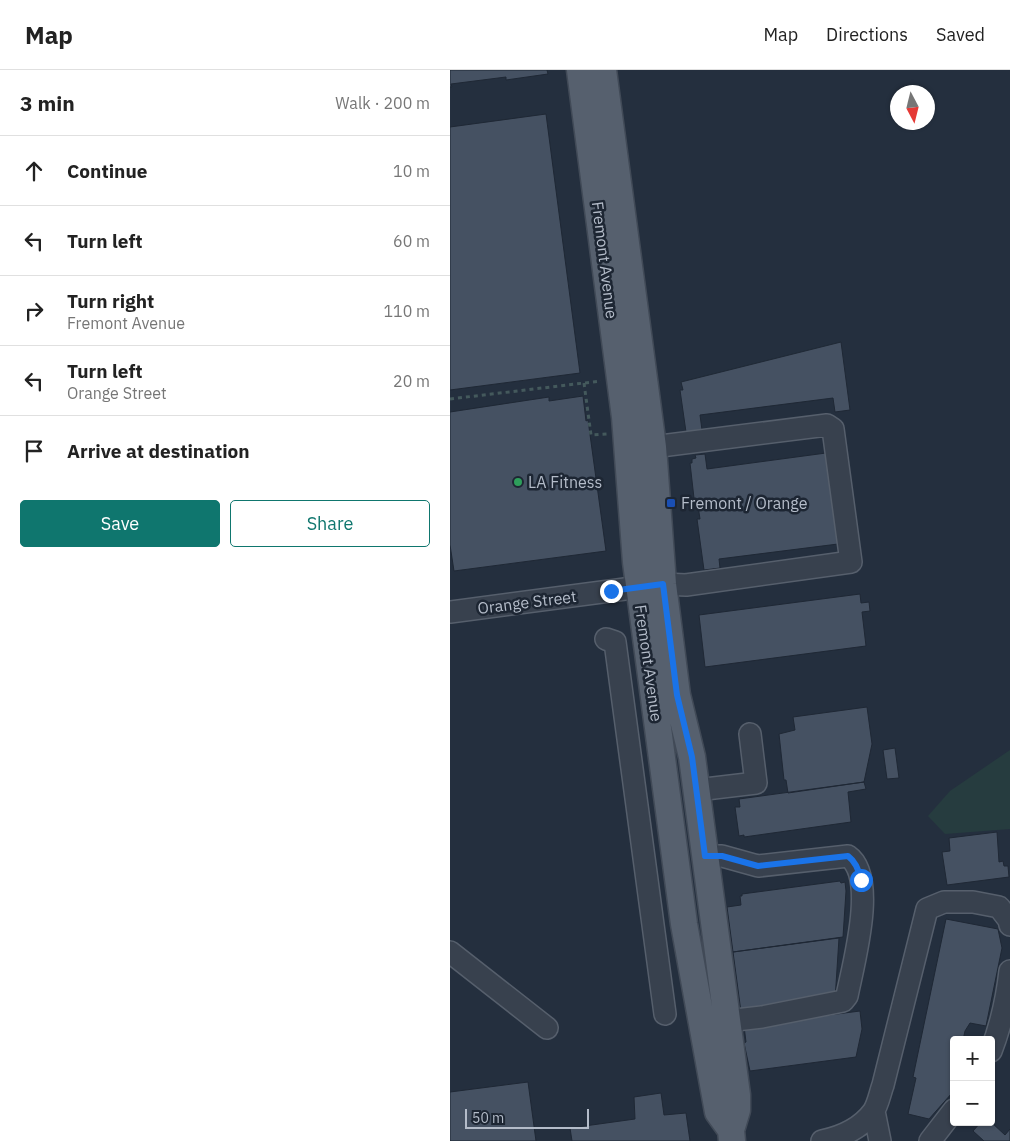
<!DOCTYPE html>
<html lang="en">
<head>
<meta charset="utf-8">
<style>
  :root { --surface:#fff; --page:#f2f2f2; --text:#222; --muted:#767676; --line:#e0e0e0; --accent:#0f766e }
  body { margin:0; font-family:"IBM Plex Sans",sans-serif; background:var(--page); color:var(--text) }
  .controls { position:absolute; right:15px; bottom:15px; display:grid; overflow:hidden; border-radius:5px; box-shadow:0 1px 4px #0004 }
  .controls button { width:45px; height:45px; display:grid; place-items:center; padding:0; border:0; border-bottom:1px solid var(--line); background:var(--surface); color:var(--text); font:25px sans-serif }
  .compass { position:absolute; left:440px; top:15px; width:45px; height:45px; border-radius:50%; background:var(--surface); box-shadow:0 1px 4px #0004; rotate:173deg }
  .scale { position:absolute; left:15px; bottom:12px; width:124px; box-sizing:border-box; padding-left:5px; border:2px solid #b4bcc9; border-top:0; font-size:14px; line-height:18px; white-space:nowrap; color:#b4bcc9; -webkit-text-stroke:4px #1d2633; paint-order:stroke }
  .stop { position:absolute; width:15px; height:15px; margin:-11px; border:4px solid #1a73e8; border-radius:50%; background:#fff }
  .stop.end { background:#1a73e8; border-color:#fff; box-shadow:0 1px 5px #0008 }
  .list { margin:0; padding:0; list-style:none }
  h2 { display:flex; justify-content:space-between; align-items:center; height:65px; margin:0; padding:0 20px; font-size:21px }
  h2 small { font-size:16px; font-weight:400; color:var(--muted) }
  .list li { display:grid; grid-template-columns:32px 1fr auto; gap:15px; align-items:center; box-sizing:border-box; height:70px; padding:0 20px; border-top:1px solid var(--line) }
  .list b { display:block; font-size:19px; white-space:nowrap }
  .list p { margin:0; font-size:16px; white-space:nowrap; color:var(--muted) }
  .list em { font-size:16px; font-style:normal; color:var(--muted) }
  .actions { display:flex; gap:10px; padding:15px 20px }
  .actions a { flex:1; padding:11px 0; border:1px solid var(--accent); border-radius:5px; text-align:center; font-size:18px; color:var(--accent) }
  .actions .main { background:var(--accent); color:#fff }
  .icon { flex:none; width:28px; height:28px; fill:none; stroke:currentColor; stroke-width:2; stroke-linecap:round; stroke-linejoin:round }
  .map { position:relative; flex:none; width:560px; height:1071px; overflow:hidden }
  header { display:flex; align-items:center; gap:30px; box-sizing:border-box; height:70px; padding:0 25px; background:var(--surface); border-bottom:1px solid var(--line) }
  header strong { font-size:24px }
  nav { display:flex; gap:28px; margin-inline-start:auto; font-size:18px }
  main { display:flex }
  aside { flex:1; background:var(--surface) }
  .map>svg:first-child { display:block }
</style>
</head>
<body>
<header>
<strong>Map</strong>
<nav><a>Map</a><a>Directions</a><a>Saved</a></nav>
</header>
<main>
<aside>
<h2>3 min<small>Walk · 200 m</small></h2>
<ul class="list">
<li><svg class="icon" aria-label="ahead" viewBox="0 0 24 24"><path d="M12 20V5M6 11l6-6 6 6"/></svg><div><b>Continue</b></div><em>10 m</em></li>
<li><svg class="icon" aria-label="left" viewBox="0 0 24 24"><path d="M17 20v-9H6M10 6l-5 5 5 5"/></svg><div><b>Turn left</b></div><em>60 m</em></li>
<li><svg class="icon" aria-label="right" viewBox="0 0 24 24"><path d="M7 20v-9h11M14 6l5 5-5 5"/></svg><div><b>Turn right</b><p>Fremont Avenue</p></div><em>110 m</em></li>
<li><svg class="icon" aria-label="left" viewBox="0 0 24 24"><path d="M17 20v-9H6M10 6l-5 5 5 5"/></svg><div><b>Turn left</b><p>Orange Street</p></div><em>20 m</em></li>
<li><svg class="icon" aria-label="arrive" viewBox="0 0 24 24"><path d="M6 21V4h12l-3 4 3 4H6"/></svg><div><b>Arrive at destination</b></div></li>
</ul>
<div class="actions"><a class="main">Save</a><a>Share</a></div>
</aside>
<div class="map">
<svg width="560" height="1071" viewBox="0 0 560 1071">
  <rect width="100%" height="100%" fill="#242f3e"/>
  <!-- green -->
  <path fill="#263c3f" d="M560,680V759L495,764L478,746L500,721Z"/>
  <!-- building -->
  <path fill="#455162" stroke="#1f2835" d="M0,0H97L98,4L56,10V7L1,14L2,17H0Z
    M96,44L130,303L0,320V57Z
    M391,272L400,340L385,342L383,328L250,345L252,360L236,362L230,320H233L231,312Z
    M133,326L136,351L138,350L156,481L4,501L0,475V342L99,327V331Z
    M376,383L388,474L269,489L270,498L254,500L247,449H250L248,436L245,437L240,393H242V389L246,388L245,385L255,384L257,399Z
    M410,524L411,533L419,532L420,541L412,542L416,576L255,597L249,545Z
    M417,637L422,674L414,712L338,723L336,710H334L329,664L345,660L343,647Z
    M445,678L449,708L437,709L433,680Z
    M414,712L416,719L398,722L401,752L294,767V765L289,766L285,737H290L289,729Z
    M547,762L549,792L553,791L554,796H558L559,807L497,815L492,782L500,781L499,768Z
    M390,811L391,813L395,812L396,821L393,867L283,882L277,837L291,835L290,826H292V824Z
    M496,849L548,859L552,878L536,956L520,953L515,961L513,970H504V1015L502,1023L479,1049L458,1044L466,1008L463,1007Z
    M389,868L385,930L291,942L283,882Z
    M410,941L412,959L406,987L300,1001L294,973L296,972L294,956Z
    M78,1012L86,1071H0V1022Z
    M211,1023L214,1045L236,1043L240,1071H122L120,1058L185,1049L184,1027Z
    M531,1052H541L555,1065L560,1059V1071H534L523,1061Z"/>
  <g fill="none" stroke-linecap="round" stroke-linejoin="round">
    <!-- minor casing -->
    <g stroke="#565f6c" stroke-width="24">
      <path id="minor" d="M0,542L213,514L236,515L401,492L383,359L377,355L187,379
        M156,569L165,572L215,944
        M247,720L306,713L300,664
        M255,786H272L308,796L398,786C428,807 403,895 397,926L393,931L312,947L277,951
        M0,882L97,958
        M541,981C551,955 557,928 560,901
        M424,1041L430,1071
        M372,1071C391,1067 411,1058 423,1042C428,1035 430,1023 433,1015L477,839L494,832H523L549,837L559,850L560,855
        M480,1071L504,1040"/>
    </g>
    <!-- major casing -->
    <g stroke="#414a57" stroke-width="29">
      <path id="major" d="M130,0L175,347L186,492L234,854L268,1042L281,1060
        M153,0L203,377L213,514L217,546L227,625L242,687L287,1025V1040L281,1060L282,1071"/>
    </g>
    <!-- path -->
    <path stroke="#44595c" stroke-width="3" stroke-dasharray="4 4" stroke-linecap="butt" d="M134,313L141,365L157,364
      M0,329L151,311"/>
    <!-- minor -->
    <use href="#minor" stroke="#38414e" stroke-width="21"/>
    <!-- major -->
    <use href="#major" stroke="#56606e" stroke-width="26"/>
  </g>
  <g fill="none" stroke-linecap="round" stroke-linejoin="round">
    <!-- route -->
    <path stroke="#1a73e8" stroke-width="6" d="M161,521L213,514L227,625L242,687L255,786H272L308,796L398,786C406,792 409,800 411,810"/>
  </g>
  <!-- markers -->
  <circle fill="#2e9e5b" stroke="#1d2633" stroke-width="2" cx="68" cy="412" r="5"/>
  <rect fill="#1a4fb4" stroke="#1d2633" stroke-width="2" x="216" y="428" width="10" height="10" rx="2.5"/>
  <g text-anchor="middle" dominant-baseline="central" stroke-width="5" stroke-linejoin="round" paint-order="stroke">
    <!-- street labels -->
    <g font-size="16" fill="#b4bcc9" stroke="#1d2633">
      <text transform="translate(155 190) rotate(83)">Fremont Avenue</text>
      <text transform="translate(77 532) rotate(-7)">Orange Street</text>
      <text transform="translate(199 593) rotate(82)">Fremont Avenue</text>
    </g>
    <!-- poi labels -->
    <g font-size="16" fill="#b4bcc9" stroke="#1d2633" text-anchor="start">
      <text x="78" y="412">LA Fitness</text>
      <text x="231" y="433">Fremont / Orange</text>
    </g>
  </g>
</svg>
<div class="controls">
<button>+</button>
<button>−</button>
</div>
<svg class="compass" viewBox="-18 -18 36 36"><path d="M0-13l5 13h-10z" fill="#e53935"/><path d="M0 13l5-13h-10z" fill="#767676"/></svg>
<div class="scale">50 m</div>
<div class="stop" style="left:411px;top:810px"></div>
<div class="stop end" style="left:161px;top:521px"></div>
</div>
</main>
</body>
</html>
